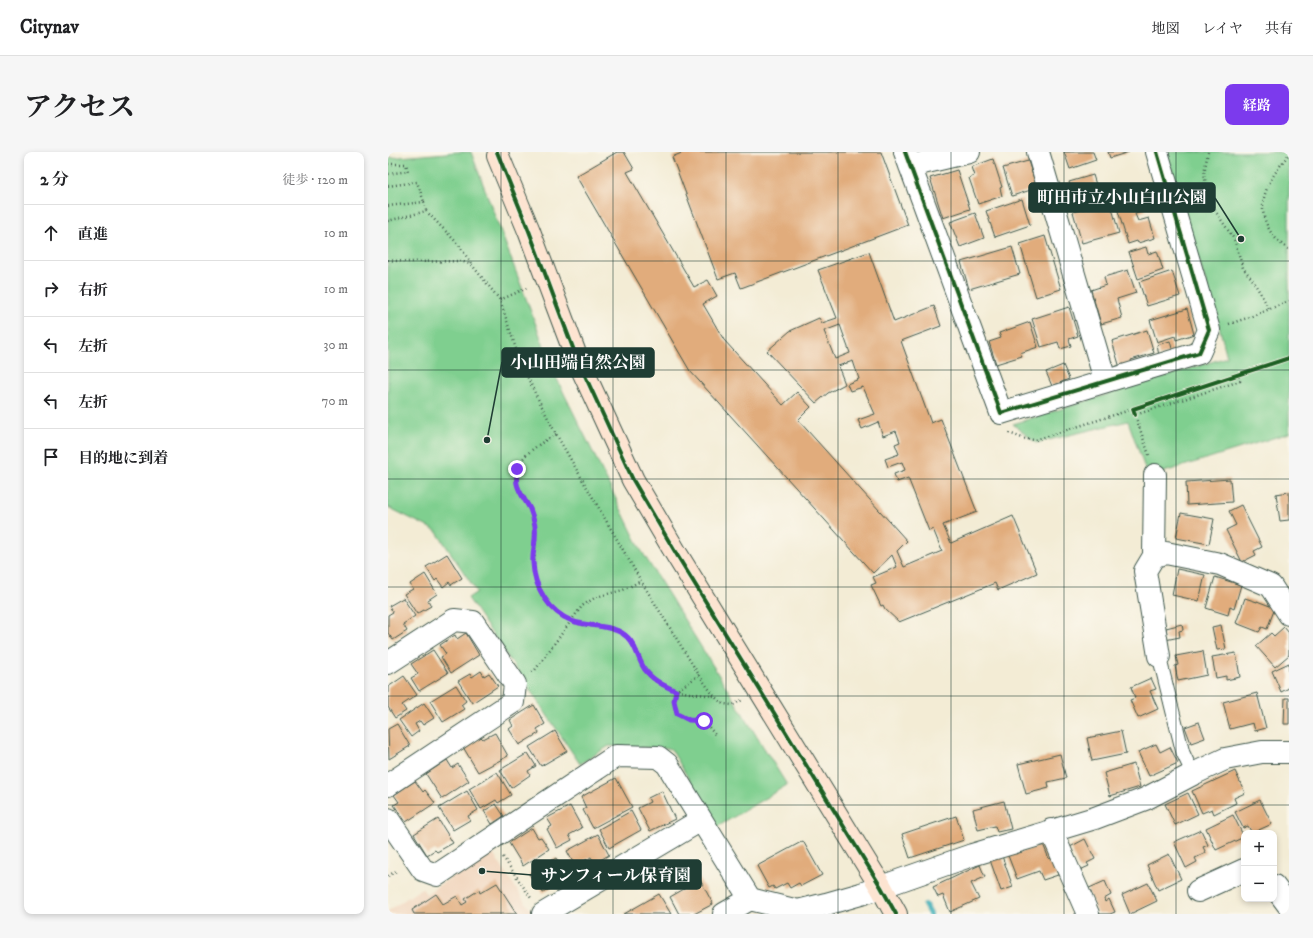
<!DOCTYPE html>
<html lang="ja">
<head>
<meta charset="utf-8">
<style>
  :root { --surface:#fff; --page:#f6f6f6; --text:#202124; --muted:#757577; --line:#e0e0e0; --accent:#7c3aed }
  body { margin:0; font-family:"IM FELL DW Pica","Noto Serif JP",serif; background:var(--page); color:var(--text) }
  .controls { position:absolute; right:12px; bottom:12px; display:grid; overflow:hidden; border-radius:8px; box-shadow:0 2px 6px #0003 }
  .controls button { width:36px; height:36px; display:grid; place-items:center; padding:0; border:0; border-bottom:1px solid var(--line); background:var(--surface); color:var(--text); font:20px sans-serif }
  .stop { position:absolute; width:12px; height:12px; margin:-9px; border:3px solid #7c3aed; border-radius:50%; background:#fff }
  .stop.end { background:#7c3aed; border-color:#fff; box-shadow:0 1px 4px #0008 }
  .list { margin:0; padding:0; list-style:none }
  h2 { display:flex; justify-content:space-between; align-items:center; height:52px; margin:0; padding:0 16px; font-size:17px }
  h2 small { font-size:13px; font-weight:400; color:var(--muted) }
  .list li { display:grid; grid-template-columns:26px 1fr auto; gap:12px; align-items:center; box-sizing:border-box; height:56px; padding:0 16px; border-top:1px solid var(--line) }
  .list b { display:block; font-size:15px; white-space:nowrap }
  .list em { font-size:13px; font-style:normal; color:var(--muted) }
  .icon { flex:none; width:22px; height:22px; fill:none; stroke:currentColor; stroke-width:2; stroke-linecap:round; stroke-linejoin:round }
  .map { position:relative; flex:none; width:901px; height:762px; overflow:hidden; border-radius:8px }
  header { display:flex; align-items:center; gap:24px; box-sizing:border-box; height:56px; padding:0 20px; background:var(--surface); border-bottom:1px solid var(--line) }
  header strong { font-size:19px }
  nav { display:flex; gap:22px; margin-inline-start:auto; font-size:14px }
  .intro { display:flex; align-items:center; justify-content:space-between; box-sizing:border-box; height:96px; padding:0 24px }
  h1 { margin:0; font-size:28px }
  .button { padding:10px 18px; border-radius:8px; background:var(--accent); color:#fff; font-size:14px; font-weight:700 }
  main { display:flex; gap:24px; padding:0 24px }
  aside { flex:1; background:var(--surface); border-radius:8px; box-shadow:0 2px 6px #0003 }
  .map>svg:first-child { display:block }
</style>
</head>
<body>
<header>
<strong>Citynav</strong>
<nav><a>地図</a><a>レイヤ</a><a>共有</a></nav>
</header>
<div class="intro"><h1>アクセス</h1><a class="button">経路</a></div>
<main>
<aside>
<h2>2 分<small>徒歩 · 120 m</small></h2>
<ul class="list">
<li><svg class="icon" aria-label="ahead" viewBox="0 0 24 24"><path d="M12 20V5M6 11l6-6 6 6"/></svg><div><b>直進</b></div><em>10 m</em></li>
<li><svg class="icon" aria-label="right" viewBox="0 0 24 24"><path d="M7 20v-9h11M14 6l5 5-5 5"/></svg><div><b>右折</b></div><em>10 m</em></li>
<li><svg class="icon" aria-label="left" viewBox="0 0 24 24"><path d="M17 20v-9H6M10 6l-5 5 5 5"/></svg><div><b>左折</b></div><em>30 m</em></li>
<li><svg class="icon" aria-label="left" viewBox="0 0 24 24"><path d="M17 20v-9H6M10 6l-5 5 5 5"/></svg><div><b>左折</b></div><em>70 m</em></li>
<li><svg class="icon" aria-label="arrive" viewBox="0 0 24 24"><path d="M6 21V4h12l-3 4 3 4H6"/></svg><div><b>目的地に到着</b></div></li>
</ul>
</aside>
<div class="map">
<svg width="901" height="762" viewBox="0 0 901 762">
  <rect width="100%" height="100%" fill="#fbf7ec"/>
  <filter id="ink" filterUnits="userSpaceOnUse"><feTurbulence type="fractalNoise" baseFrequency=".025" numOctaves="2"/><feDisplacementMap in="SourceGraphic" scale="8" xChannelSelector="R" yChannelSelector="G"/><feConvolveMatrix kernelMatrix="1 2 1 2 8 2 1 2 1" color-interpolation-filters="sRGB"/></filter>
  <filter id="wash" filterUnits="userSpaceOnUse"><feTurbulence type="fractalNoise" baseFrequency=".012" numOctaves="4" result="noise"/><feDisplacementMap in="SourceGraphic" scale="16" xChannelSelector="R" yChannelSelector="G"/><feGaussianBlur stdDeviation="0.9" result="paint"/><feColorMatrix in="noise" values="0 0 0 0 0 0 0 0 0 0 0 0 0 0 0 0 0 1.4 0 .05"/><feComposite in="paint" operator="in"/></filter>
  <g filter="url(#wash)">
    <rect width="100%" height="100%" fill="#f3ecd5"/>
    <!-- built -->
    <path fill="#f1d5bd" d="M101,700L106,703L145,762H0V759L34,736L38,742Z"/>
    <!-- green -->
    <path fill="#7fcf8f" stroke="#4f8662" d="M71,0H83L166,221L253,398L399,633L329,675L283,597L221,594L192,612L80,446L89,440L48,379L0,355V6Z
      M778,0H901V281L760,325L740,269L648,291L625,272L839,205L831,174Z"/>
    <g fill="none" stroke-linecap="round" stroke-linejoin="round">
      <!-- stream -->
      <path stroke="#3daeb7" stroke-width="6" d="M537,753L542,762"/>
    </g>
    <g id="blocks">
      <!-- building -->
      <path fill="#e1ac7c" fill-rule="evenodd" d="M229,0H236L246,17L239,20L306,135L320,128L329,144L315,152L336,188L395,253L409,240L423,255L410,268L519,389L509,399L516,415L554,399L545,377L541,379L520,326L509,330L506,322L517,318L514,310L500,315L497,307L511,302L507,292L512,290L508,279L495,284L490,270L474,277L470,268L487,262L475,235L462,239L459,232L471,227L465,209L450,214L457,232L440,241L428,251L379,199L402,179L431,166L434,171L449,166L430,118L481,100L506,170L546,154L553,174L513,189L543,271L553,267L589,360L555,373L563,391L625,364L649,421L610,438L607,431L511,470L497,457L495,453L493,454L483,433L488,431L485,425L509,415L504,403L485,421L302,219L188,24ZM452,173L462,201L447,207L436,179Z
        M296,0H493L520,73L353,136L347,121L330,127L284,5Z
        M676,0H705L708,8L682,17Z
        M720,0H741L722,6Z
        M605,7L614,35L612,36L614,44L590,52L581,26L586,24L583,15Z
        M640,9L649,36L624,44L615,16Z
        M569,18L582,57L555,66L542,26Z
        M705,23L709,36L713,34L716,44L688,52L681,30Z
        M752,38L758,58L747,62L750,69L761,66L767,86L750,91L749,89L740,92L727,49L735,47L734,44Z
        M634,47L642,73L607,85L598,59Z
        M722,49L731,81L694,91L685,60Z
        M587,61L596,86L572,95L562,70Z
        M657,84L673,137L648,145L632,92Z
        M624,95L632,122L581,137L573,110Z
        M758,95L760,102L769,99L775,118L750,127L741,100Z
        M740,118L748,141L729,147L734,166L713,172L703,138L718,133L716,125Z
        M784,119L792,144L759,154L751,130Z
        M681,155L690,184L681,187L683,194L672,197L670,190L653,195L644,167Z
        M799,157L806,182L788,188L787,184L769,190L762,168Z
        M642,170L650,195L632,201L634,204L608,212L601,190L613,186L611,181Z
        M759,178L766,201L743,208L744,212L732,216L724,189Z
        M782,189L785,200L771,204L769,193Z
        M675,213L681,227L664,234L658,220Z
        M842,327L844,350L799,353L798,330Z
        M901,340V368L892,369L888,342Z
        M853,353L874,395L866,399L868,403L854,410L838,378L848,373L841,359Z
        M793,361L826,367L821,392L788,386Z
        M59,402L74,426L63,433L61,430L55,435L49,427L47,429L38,415Z
        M789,417L817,423L811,449L784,443Z
        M37,422L49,442L40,448L43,454L29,462L16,442L25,437L22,432Z
        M827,425L853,433L846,457L842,455L840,463L818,456Z
        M15,446L27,464L15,472L19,479L5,488L0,481V463L5,460L1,454Z
        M857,446L869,450V449L887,456L879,477L874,475L871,480L848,471Z
        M794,472L795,478L791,479L792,485L777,488L775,482H779L778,476Z
        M833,473L838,497L829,498L824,475Z
        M896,475L901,481V503L887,515L868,494L883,481L886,484Z
        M78,481L91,503L63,521L53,505L58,502L52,493L67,483L69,487Z
        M45,498L60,521L31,539L23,526L30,522L23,512Z
        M815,499L819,523L790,529L787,514L790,513L788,504Z
        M848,501L852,525L838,528V524L828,526L824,505Z
        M901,511V536L893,540L884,519Z
        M93,519L96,524L101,521L110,534L84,551L70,529L82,522L84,525Z
        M16,524L29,543L14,553L18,559L7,566L0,555V535Z
        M763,526L768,537L762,539L770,557L750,566L742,548L747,546L743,535Z
        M68,533L78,549L73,553L76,557L55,570L42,549Z
        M869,541L878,576L867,579L865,571L842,577L835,550Z
        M897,546H901V572H896Z
        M36,551L46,566L35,573L32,569L27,572L31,579L23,585L11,568Z
        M146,553L157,572L149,577L151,581L131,593L121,577L125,574L122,568Z
        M811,570L817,586L803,591L797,575Z
        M9,572L22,594L1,607L0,577Z
        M167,579L179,599L153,614L141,595Z
        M733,579L738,602L704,609L699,586Z
        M107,581L120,604L90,620L75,595L93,585L95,587Z
        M768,592L772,600L782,595L790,611L761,624L750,600Z
        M140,601L148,614L140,619L142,623L123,636L112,618Z
        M672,602L678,626L660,630L661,636L638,642L630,612Z
        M59,608L64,616L70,612L81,629L54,647L38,622Z
        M746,612L752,635L722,644L716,621Z
        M847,619L857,641L846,646L848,651L826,662L824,657L814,661L804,639Z
        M109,620L123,643L110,651L108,648L93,657L81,637Z
        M228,626L244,655L205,676L195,658L198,656L193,645Z
        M27,629L35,640L37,638L47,651L18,670L6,653L11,650L6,643Z
        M79,639L90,658L80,664L82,668L65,678L51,656Z
        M274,639L287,667L262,679L250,656L262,650L260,646Z
        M800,641L810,662L787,673L777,652Z
        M872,648L884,672L864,681L860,674L855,676L847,660Z
        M616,649L623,677L609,680L607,674L590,678L585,657Z
        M108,652L116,664L104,672L96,659Z
        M182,654L194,676L181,683L184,688L169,696L159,677L164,674L159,666Z
        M243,659L253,678L221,696L211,677Z
        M845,663L856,685L828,698L818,676Z
        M568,664L576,688L522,706L514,682Z
        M50,667L65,691L49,700L47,698L39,703L26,682Z
        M144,676L150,686L153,685L161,697L135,714L121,691Z
        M813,678L820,693L815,695L818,701L807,706L809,710L798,716L786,690Z
        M210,682L221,703L207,711L203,705L187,714L179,699Z
        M697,687L707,707L699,711L701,714L692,718L682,695Z
        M415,689L434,723L413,734L411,731L402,736L399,731L387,737L385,734L381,736L369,714Z
        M655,692L661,707L664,706L670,723L655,728L651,719L629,727L619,701L627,698L628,702Z
        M781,702L793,727L770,738L759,713Z
        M614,704L625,735L613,739L602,708Z
        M168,706L177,720L169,724L173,730L155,741L153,736L151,737L141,722Z
        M592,713L597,725L583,731L591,747L562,760L555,743L550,745L545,735Z
        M310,724L325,752L306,762H291L282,745L296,737L294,733Z
        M717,729L723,743L716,747L717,750L721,747L727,760L722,762H710L699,737Z
        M109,731L129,762H26L24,758L48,742L55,752L69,744L74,753L79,750L77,747L91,738L92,741Z
        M760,731L769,749L742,762L734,743Z
        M271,742L283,762H236Z"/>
    </g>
  </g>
  <g filter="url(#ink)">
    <use href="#blocks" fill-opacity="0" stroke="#3f574c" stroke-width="1"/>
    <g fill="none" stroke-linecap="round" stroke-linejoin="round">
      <!-- lane casing -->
      <g stroke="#3f574c" stroke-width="15">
        <path id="lane" d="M771,504L795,601L805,622"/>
      </g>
      <!-- street casing -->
      <g stroke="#3f574c" stroke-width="24">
        <path id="street" d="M517,0L613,261L811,201L821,178L769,0
          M650,0L717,228
          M522,14L581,0
          M767,323L766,404L757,419L771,504
          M766,404L778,401L832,412L883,434L901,462
          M0,511L66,468L85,470L127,532L125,550L0,633
          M0,667L35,718L49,723L228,604L270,605L279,612L362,747
          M663,678L700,762
          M886,734L901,754
          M810,739L856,718
          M155,762L313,668
          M336,762L362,747L410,759L438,752L473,742L584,703L707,666L757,647L805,622L837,607L874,600H901"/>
      </g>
      <!-- secondary casing -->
      <g stroke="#3f574c" stroke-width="24">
        <path id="secondary" d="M110,4L141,79L188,204L245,328L289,403L493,735L508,762"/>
      </g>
      <!-- path -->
      <path stroke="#3f574c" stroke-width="2.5" stroke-dasharray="1 3" stroke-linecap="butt" d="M820,0L816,21L819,39L826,57L846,87L855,116L864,127L882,158
        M0,12H18L20,19L0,22
        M0,34L29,30L36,50
        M0,54L36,50L38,59L0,69
        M38,59L71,93L84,113
        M900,97C893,92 885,85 881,77C865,49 884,24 901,2
        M0,108L19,110L73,109L84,113L112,148L132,209L147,241L168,282L253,429L311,523L326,544L335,552L345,553L354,548
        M112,148L139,136
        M841,172L862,165L901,149
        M621,281L637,287L647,288L745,257
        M168,282C156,289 132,303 129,318C124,335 140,347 144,363C146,372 147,380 147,390C147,404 144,414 148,429C152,441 160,453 170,461C179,468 192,473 204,474C214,475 227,475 236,482C240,486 246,493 249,499C252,505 253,513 257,518C273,540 302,541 326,544
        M761,303L747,263L852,229L850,223
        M144,520L147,518L194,454L208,445L235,438L253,429
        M311,523L288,539L286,549L289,562L301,568L316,569L328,584
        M115,705L143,746
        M0,724L10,718"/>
      <!-- lane -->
      <use href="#lane" stroke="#fff" stroke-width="13"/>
      <!-- street -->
      <use href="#street" stroke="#fff" stroke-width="22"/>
      <!-- secondary -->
      <use href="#secondary" stroke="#fde4d1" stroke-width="22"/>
      <!-- cycleway casing -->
      <g stroke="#fbf7ec" stroke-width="6">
        <path id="cycleway" d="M109,0L141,79L188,204L245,328L289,403L493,735L508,762
          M517,0L613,261L811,201L821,178L769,0
          M747,263L745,257L901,206"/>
      </g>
      <!-- cycleway -->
      <use href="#cycleway" stroke="#1b5e20" stroke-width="4"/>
    </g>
  </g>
  <g fill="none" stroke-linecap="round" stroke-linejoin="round" filter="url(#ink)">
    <!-- route -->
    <path stroke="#7c3aed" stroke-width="5" d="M129,317C129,322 128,328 129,332C131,341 138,349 142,357C144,362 146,369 147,374C149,387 144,399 145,411C146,435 161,460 184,469C200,475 219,472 234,481C249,490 249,508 258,519C266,529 277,534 288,539L286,549L289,562L301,568L316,569"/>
  </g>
  <!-- grid -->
  <path fill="none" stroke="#1f3d34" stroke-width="1" stroke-opacity="0.55" d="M113,0V762M225,0V762M338,0V762M450,0V762M563,0V762M676,0V762M788,0V762M0,109H901M0,218H901M0,327H901M0,435H901M0,544H901M0,653H901"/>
  <!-- callouts -->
  <path fill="none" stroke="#1f3d34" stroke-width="1.5" d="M853 87L827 46M99 288L114 210M94 719L144 723"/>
  <g fill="#1f3d34" stroke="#fbf7ec" stroke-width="1.5">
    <circle cx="853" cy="87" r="4"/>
    <circle cx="99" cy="288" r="4"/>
    <circle cx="94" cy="719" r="4"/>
  </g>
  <g fill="#1f3d34" stroke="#1f3d34" stroke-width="1.5">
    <rect x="641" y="31" width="186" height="29" rx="4"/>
    <rect x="114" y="196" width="152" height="29" rx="4"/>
    <rect x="144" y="708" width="169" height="29" rx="4"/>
  </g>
  <g font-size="17" text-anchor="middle" font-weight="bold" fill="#fff">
    <text x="734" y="51">町田市立小山白山公園</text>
    <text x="190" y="216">小山田端自然公園</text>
    <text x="228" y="729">サンフィール保育園</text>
  </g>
</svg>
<div class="controls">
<button>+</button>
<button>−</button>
</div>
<div class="stop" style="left:316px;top:569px"></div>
<div class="stop end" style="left:129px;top:317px"></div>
</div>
</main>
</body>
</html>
